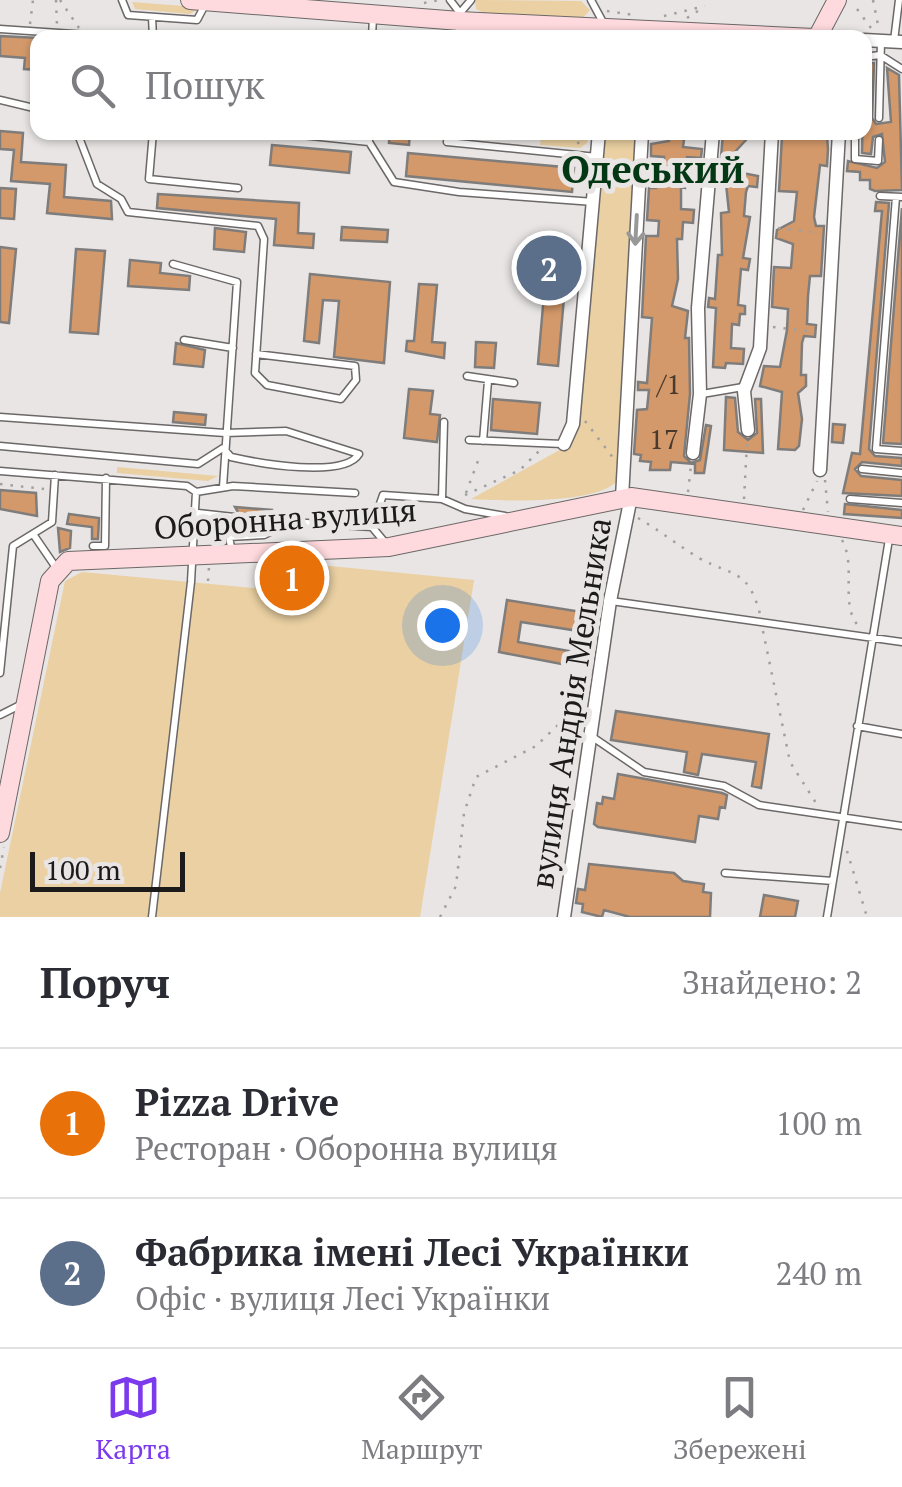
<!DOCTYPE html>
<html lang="uk">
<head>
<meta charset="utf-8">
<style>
  :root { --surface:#fff; --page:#f2f2f3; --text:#2b2b33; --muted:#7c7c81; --line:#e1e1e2; --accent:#7c3aed }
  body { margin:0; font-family:"PT Serif",serif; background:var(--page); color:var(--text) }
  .scale { position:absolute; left:30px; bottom:25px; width:155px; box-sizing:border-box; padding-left:10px; border:5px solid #1c1a1a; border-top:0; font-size:28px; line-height:35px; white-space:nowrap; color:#1c1a1a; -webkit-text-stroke:8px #e8e5e4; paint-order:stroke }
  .you { position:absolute; left:442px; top:625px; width:35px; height:35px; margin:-25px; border:8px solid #fff; border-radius:50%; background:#1a73e8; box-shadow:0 0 0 15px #1a73e833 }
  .badge { display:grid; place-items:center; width:65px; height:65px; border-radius:50%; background:var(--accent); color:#fff; font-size:32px; font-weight:700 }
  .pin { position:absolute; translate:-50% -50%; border:5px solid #fff; box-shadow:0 2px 10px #0006 }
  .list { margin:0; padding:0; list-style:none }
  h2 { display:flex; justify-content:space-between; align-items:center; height:130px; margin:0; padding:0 40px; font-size:42px }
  h2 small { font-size:32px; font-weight:400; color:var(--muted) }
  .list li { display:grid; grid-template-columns:65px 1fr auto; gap:30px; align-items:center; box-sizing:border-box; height:150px; padding:0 40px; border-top:2px solid var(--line) }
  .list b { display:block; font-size:38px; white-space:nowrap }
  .list p { margin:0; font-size:32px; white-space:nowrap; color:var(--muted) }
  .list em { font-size:32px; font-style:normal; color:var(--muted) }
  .icon { flex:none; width:55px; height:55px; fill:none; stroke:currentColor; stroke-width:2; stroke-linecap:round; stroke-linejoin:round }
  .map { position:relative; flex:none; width:902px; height:917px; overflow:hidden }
  .search { position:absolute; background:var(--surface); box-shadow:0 2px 8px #0004; left:30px; right:30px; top:30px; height:110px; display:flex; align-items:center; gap:25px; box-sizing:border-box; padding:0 35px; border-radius:20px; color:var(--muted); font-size:38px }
  .sheet { height:430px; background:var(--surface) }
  nav { display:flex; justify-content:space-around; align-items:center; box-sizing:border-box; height:140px; border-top:2px solid var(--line); background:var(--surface); font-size:28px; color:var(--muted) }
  nav a { display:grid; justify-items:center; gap:5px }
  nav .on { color:var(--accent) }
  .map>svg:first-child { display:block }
</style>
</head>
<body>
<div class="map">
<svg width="902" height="917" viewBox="0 0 902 917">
  <rect width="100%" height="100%" fill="#e8e5e4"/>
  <!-- green -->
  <path fill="#ead0a2" d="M475,0L581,1L590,10L582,19L484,13L476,9Z
    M132,2L196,7L198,9L190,14L135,9Z
    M541,133H588L587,143L580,148L540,145Z
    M603,133H639L618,479C603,505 500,501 471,499L565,447Z
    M117,467L218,476L208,481L117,473Z
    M320,565L474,580L420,917H0V893L65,581L82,572L317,594Z"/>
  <!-- building -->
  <path fill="#d4996a" stroke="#7f7d7b" stroke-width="2.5" d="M0,36L38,38V70L24,69L25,58L0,56Z
    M874,63L872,118L876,124L891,122L887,68L899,75L902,190L875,191L870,189V180H860V172L847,171L848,161L877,168L885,162L882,134L873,137L871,154L862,153L864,64Z
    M0,131L23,133L21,162L66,165L64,197L111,201L112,219L47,213L50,184L11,181L14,150L0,149Z
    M390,132H410L409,145L389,143Z
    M669,132H685L683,147L702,149L701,158L687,157L685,188L681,187V209L694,210L693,223L683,222L682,239H677L678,279L672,306L688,311L685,338H689L690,394L684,456L691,463L700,460L706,425L711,426L704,473H695V464L671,462L670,470H650L651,462L640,461L641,455L634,454L637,410L647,409L649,390H638V382L647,383L652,318L642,317L646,236H658L659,221L647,220L649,188H656L657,178H662L664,157L651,156V144L669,141Z
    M723,132H740L746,140L733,154L732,171L758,176L757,187L748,186L746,192L744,216L750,217L743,258L750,259L748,270L741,269L738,305L745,306V314H740L739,325L732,324L731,348L744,349L743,364L726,363L725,368L713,367L716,308L708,307L709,298L715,299L718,255H722L721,213L729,212L726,184H719Z
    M798,134L827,136L828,149L827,166L820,165L814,217L816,226H824L821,276H810L808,296L807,324L816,325L815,337L804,336L802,343L801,375H806V386L798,393L802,419L799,446L795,450L778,449L782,392L760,386L764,366L780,367L787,330L788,309L772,307L774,267L791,268L793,244L776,238L777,230L794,221L797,192L779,191L782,136Z
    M272,145L351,152L349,173L270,165Z
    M408,153L574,168L572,192L406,176Z
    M0,188L16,189L14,219L0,218Z
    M158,194L299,203L298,233L314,234L313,248L274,245L276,219L157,208Z
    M876,202L889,203L869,449L875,456L902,458V466L862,462L855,469L861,476L902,480V496L843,493L852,453L860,454L882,211H875Z
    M902,208V444L883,443Z
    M342,227L388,230L387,242L341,240Z
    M215,228L246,232L244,252L214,249Z
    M0,247L16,249L9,323L0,322Z
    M76,249L105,251L98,334L70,332Z
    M535,249L568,252L558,366L538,364L546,271L537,270L538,264H534Z
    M130,260L161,263L160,273L190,276L189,290L128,286Z
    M310,274L390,282L384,363L334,357L339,301L323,300L319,343L304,341Z
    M419,284L437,285L432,342L445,343L444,358L406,351L407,341H414Z
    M476,342L496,343L494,368L475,367Z
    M176,343L205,350L203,367L174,364Z
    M409,389L433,391L430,414L440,415L437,442L404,438Z
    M726,397L735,398L738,432L748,440L757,433L755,399H761L763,453L724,450Z
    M493,399L540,403L537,434L491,430Z
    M174,412L206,415L205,425L173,422Z
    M833,424L845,425L843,443L832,442Z
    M0,490L36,493L37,516L0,509Z
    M845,504L902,510V518L844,514Z
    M235,507L272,510L271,524L234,528L241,517Z
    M69,514L99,518L98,539H92V527L67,524Z
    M58,528L71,531L70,548L60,552Z
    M279,572L305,574L304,584L279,582Z
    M507,600L588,613L585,632L521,622L518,642L569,651L567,665L499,652Z
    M616,711L769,734L761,788L752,786L756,762L702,754L698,775L684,772L687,752L611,740Z
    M618,774L722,793L727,795L725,808L720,807L718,819L699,816L695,842L598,827L594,824L597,803L602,804L603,797L614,799Z
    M589,864L674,873L683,881L704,884L703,892L711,893L710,917H630L604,910L602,917L582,912L583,904L576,903L578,889L585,890Z
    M764,895L798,901L795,917H760Z"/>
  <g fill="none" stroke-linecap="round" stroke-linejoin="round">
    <!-- lane casing -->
    <g stroke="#6b6867" stroke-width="9">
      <path id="lane" d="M122,0L128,15L197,20L206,3
        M450,0L460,13
        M591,0L605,26
        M152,17L153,38
        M0,29L133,38
        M372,38L373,16
        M459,38L460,13L471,0
        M894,41L899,0
        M864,57L880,55L902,69
        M0,100L38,109
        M879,118L881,41
        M77,132L97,184L121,199L128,212L258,226L264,239L255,373L267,385L341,399L356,380L355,366L256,354
        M153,132L149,179L238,188
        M272,132L369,142V132
        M448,132L447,142L597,157
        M855,132V159L878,161L879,140
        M369,142L394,182L459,192L594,202
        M880,196L902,197
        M896,197L876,449L902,451
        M173,264L237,282L223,487
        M184,340L233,348
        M467,376L514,383
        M702,394L743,387
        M0,417L225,433L286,431L359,454C344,479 258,463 231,457L223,448L198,464L0,446
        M469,440L563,444
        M483,441L488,381
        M862,469L902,473
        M0,471L187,486L196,492L233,486L355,493
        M442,499L444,422
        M850,499L902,503
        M198,513L234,517
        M372,527L383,495L442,499L465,509L505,516
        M33,534L57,569
        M93,546H105L106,478
        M232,552L229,537L264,535L290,522L372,527L388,546
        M611,601L902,642
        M0,673L13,546L52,522L55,475
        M0,715L24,703
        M857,726L902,734
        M591,736L644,772L724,786L759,805L902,826
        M725,873L833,881
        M152,917L191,582L196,492
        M827,917L889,539"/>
    </g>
    <!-- street casing -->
    <g stroke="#6b6867" stroke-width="15">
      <path id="street" d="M864,40L902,42
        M748,430L744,391L760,348L772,132
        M564,444L573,424L599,132
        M693,453L700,394L698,308L713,132
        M820,470L839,132
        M622,498L642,132
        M564,917L610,601L631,497"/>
    </g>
    <!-- secondary casing -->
    <g stroke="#6b6867" stroke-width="20">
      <path id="secondary" d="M190,0L460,21L814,38
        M817,38L837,0
        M0,833L50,581L68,561L389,547L631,497L902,536"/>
    </g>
    <!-- path -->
    <path stroke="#a2a09f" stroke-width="2.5" stroke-dasharray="2.5 8" stroke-linecap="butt" d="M56,0L57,25
      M60,0L79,28
      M873,0L879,30
      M424,3L440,0
      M857,9L871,28
      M607,11L634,15
      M664,16L705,6
      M687,18L701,9
      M30,24L33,0
      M574,132L579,145
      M778,228L820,233
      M773,327L815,332
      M585,421L614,459
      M825,480L828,512
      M0,484L44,489
      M688,492L691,465
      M466,493L479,458
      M465,495L520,470L539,451
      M744,499L747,443
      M803,510L817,481
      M638,518C659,530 679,546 699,558C734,577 748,569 760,614
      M384,520L407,506
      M842,540C857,567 839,604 859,627
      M292,573V564
      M208,581L209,567
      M763,631L790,762L816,803
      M847,851L867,917
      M0,868L4,847
      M440,917L456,886L464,813L476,777L536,746L558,725L581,718"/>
    <!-- lane -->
    <use href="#lane" stroke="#fff" stroke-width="6"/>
    <!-- street -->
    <use href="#street" stroke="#fff" stroke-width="12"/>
    <!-- secondary -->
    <use href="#secondary" stroke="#fed9dd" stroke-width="18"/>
  </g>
  <!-- one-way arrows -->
  <defs><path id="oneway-shaft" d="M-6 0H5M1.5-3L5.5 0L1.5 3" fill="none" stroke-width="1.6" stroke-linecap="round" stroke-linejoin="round" transform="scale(2.5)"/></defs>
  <use stroke="#999898" href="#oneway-shaft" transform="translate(636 230) rotate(93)"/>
  <g text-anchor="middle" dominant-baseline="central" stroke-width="10" stroke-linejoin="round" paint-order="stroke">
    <!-- number labels -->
    <g font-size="28" fill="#4a3a2e">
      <text x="669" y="383">/1</text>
      <text x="664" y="438">17</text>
    </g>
    <!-- street labels -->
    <g font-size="32" fill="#1c1a1a" stroke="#e8e5e4">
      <text transform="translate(285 518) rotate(-4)">Оборонна вулиця</text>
      <text transform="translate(570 703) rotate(-81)">вулиця Андрія Мельника</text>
    </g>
    <!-- quarter labels -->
    <g font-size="38" font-weight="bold" fill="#043815" stroke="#e8e5e4">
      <text x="653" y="169">Одеський</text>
    </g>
  </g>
</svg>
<div class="scale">100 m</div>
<div class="you"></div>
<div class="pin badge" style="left:292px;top:578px;background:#e8710a">1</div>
<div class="pin badge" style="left:549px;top:268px;background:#5c6f8a">2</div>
<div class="search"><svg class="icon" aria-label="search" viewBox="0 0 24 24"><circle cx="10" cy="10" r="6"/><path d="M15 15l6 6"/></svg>Пошук</div>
</div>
<section class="sheet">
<h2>Поруч<small>Знайдено: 2</small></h2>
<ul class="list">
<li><span class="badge" style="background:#e8710a">1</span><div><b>Pizza Drive</b><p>Ресторан · Оборонна вулиця</p></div><em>100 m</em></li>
<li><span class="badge" style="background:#5c6f8a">2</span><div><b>Фабрика імені Лесі Українки</b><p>Офіс · вулиця Лесі Українки</p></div><em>240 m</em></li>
</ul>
</section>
<nav>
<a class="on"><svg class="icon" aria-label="map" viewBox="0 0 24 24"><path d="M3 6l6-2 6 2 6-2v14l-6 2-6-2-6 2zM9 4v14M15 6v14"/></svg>Карта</a>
<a><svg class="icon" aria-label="directions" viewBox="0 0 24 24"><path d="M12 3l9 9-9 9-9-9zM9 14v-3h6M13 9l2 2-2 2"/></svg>Маршрут</a>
<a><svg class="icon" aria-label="saved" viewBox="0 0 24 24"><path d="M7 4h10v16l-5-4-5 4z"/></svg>Збережені</a>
</nav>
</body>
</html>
